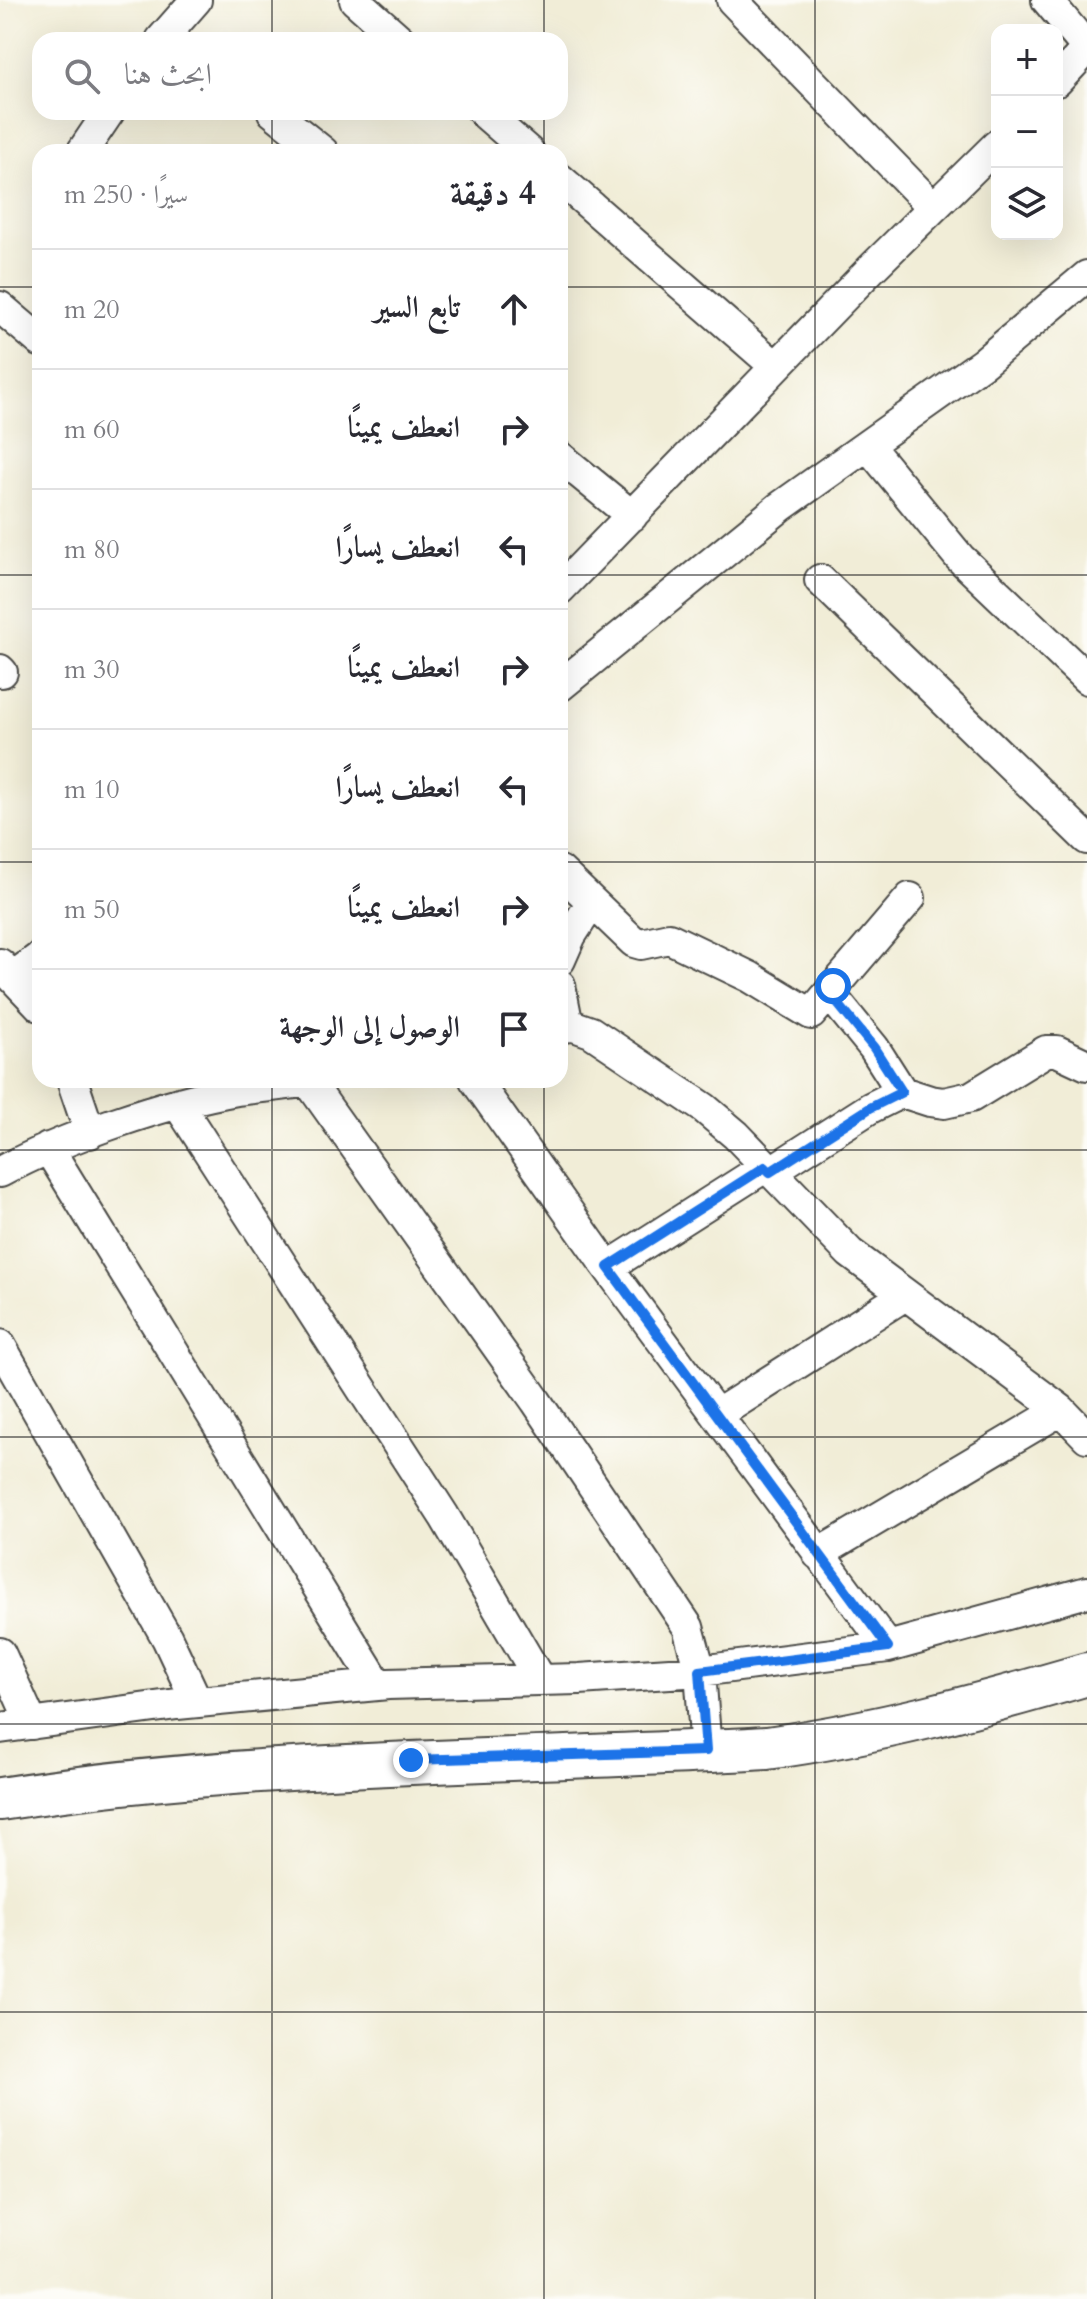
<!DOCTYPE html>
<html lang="ar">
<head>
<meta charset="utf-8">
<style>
  :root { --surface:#fff; --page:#f7f7f7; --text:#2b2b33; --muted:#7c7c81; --line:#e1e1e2 }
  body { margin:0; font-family:Cardo,Amiri,serif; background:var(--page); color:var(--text); direction:rtl }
  .controls { position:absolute; right:24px; top:24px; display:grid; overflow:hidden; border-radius:16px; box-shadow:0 8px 32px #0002 }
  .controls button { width:72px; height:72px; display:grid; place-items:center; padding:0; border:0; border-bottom:2px solid var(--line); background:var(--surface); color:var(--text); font:40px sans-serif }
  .stop { position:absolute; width:24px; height:24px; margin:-18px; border:6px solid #1a73e8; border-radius:50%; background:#fff }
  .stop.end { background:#1a73e8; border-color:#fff; box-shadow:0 2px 8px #0008 }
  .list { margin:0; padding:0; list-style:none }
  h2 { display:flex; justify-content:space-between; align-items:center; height:104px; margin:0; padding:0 32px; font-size:34px }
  h2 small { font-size:26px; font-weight:400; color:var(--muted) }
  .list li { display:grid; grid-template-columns:52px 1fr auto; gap:24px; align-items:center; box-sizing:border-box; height:120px; padding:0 32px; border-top:2px solid var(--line) }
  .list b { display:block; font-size:30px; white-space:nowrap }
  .list em { font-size:26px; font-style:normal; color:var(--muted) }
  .icon { flex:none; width:44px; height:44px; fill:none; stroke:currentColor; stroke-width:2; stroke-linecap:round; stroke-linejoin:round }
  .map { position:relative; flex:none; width:1087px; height:2299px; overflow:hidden; direction:ltr }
  .search { position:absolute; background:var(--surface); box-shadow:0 8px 32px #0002; left:32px; top:32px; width:536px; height:88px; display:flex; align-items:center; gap:20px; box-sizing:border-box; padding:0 28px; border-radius:24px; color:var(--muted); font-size:30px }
  .panel { position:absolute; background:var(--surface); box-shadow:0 8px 32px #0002; left:32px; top:144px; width:536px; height:944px; border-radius:24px; direction:rtl }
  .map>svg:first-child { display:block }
</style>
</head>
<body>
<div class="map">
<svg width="1087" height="2299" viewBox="0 0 1087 2299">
  <rect width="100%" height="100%" fill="#fdfcf7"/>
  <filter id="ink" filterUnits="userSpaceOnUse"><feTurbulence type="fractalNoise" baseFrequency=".0125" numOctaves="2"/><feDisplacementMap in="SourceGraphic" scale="16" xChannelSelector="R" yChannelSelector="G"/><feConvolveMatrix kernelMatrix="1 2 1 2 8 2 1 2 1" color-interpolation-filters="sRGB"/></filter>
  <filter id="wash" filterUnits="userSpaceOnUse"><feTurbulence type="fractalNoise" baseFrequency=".006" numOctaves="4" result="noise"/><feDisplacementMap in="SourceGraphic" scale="32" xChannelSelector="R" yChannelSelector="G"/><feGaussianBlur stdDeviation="1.8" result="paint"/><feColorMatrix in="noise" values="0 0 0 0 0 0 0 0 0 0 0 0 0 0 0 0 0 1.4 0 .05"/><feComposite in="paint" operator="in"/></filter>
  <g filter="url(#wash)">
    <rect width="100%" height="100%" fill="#f1edd7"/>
  </g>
  <g filter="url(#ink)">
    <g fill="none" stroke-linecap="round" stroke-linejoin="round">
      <!-- street casing -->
      <g stroke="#494845" stroke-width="34">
        <path id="street" d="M355,0L400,40
          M732,0L933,207
          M1047,0L1087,48
          M161,40L196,0
          M1057,81L1087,49
          M273,112L323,152
          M483,112L529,152
          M82,152L109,112
          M560,179L775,366
          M0,307L40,341
          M869,447L960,558L1087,679
          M560,457L632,516
          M820,580L1087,839
          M560,589L871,269L997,145
          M0,670L2,672
          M560,686L780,507L983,363L1087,276
          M560,871L634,942L641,944L669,938L750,977L811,1014L910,898
          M560,960L571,935L591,904
          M0,964L40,1006
          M13,977L40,957
          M560,985L568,1026
          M830,994L874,1048L902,1092L930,1101L944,1103L971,1097L1046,1051H1057L1087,1065
          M560,1027L574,1026L591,1032L704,1108L736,1135L850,1253L1061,1410L1087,1437
          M72,1080L90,1133
          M475,1080L603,1261L888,1647
          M309,1082L536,1401L688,1627L700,1671L706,1751
          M178,1104L444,1516L540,1680
          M48,1148L378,1685
          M0,1172C65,1137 163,1103 237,1090C265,1086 294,1084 322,1080
          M770,1172L870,1108L902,1092
          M608,1267L765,1167
          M0,1345L167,1638L197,1702
          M718,1414L905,1295
          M818,1554L1061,1410
          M0,1653L32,1724
          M0,1728L177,1704L388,1684L579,1679L700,1671L888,1647L1087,1592"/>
      </g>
      <!-- secondary casing -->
      <g stroke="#494845" stroke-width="46">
        <path id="secondary" d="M0,1799C255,1759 511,1763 767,1748C877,1733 981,1705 1087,1674"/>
      </g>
      <!-- street -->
      <use href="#street" stroke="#fff" stroke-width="30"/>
      <!-- secondary -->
      <use href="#secondary" stroke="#fff" stroke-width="42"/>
    </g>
  </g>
  <g fill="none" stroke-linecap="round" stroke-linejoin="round" filter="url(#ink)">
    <!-- route -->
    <path stroke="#1a73e8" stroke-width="10" d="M411,1760L706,1751L700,1671L888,1647L608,1267L765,1167L770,1172L870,1108L902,1092L874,1048L830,994L833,986"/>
  </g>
  <!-- grid -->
  <path fill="none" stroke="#2b2b2b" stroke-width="2" stroke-opacity="0.55" d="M272,0V40M544,0V40M815,0V2299M272,112V152M544,112V152M0,287H40M560,287H1087M0,575H40M560,575H1087M0,862H40M560,862H1087M272,1080V2299M544,1080V2299M0,1150H1087M0,1437H1087M0,1724H1087M0,2012H1087"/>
</svg>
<div class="controls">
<button>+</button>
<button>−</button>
<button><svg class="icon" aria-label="layers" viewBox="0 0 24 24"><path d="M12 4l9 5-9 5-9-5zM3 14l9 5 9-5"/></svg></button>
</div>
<div class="stop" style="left:833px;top:986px"></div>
<div class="stop end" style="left:411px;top:1760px"></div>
<div class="search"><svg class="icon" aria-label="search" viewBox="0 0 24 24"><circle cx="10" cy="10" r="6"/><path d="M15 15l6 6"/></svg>ابحث هنا</div>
<section class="panel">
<h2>4 دقيقة<small>سيرًا · 250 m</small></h2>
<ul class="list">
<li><svg class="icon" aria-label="ahead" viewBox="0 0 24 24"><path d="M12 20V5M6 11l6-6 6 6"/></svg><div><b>تابع السير</b></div><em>20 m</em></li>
<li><svg class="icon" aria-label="right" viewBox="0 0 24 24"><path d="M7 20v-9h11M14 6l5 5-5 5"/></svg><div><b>انعطف يمينًا</b></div><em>60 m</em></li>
<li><svg class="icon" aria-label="left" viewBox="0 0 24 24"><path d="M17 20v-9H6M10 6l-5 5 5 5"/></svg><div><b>انعطف يسارًا</b></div><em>80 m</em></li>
<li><svg class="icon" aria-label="right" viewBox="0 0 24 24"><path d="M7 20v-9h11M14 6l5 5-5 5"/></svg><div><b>انعطف يمينًا</b></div><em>30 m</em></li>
<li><svg class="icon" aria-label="left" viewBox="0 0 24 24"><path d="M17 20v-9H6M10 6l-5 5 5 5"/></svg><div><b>انعطف يسارًا</b></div><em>10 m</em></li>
<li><svg class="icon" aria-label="right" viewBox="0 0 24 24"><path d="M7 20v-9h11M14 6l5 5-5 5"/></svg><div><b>انعطف يمينًا</b></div><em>50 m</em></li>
<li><svg class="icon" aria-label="arrive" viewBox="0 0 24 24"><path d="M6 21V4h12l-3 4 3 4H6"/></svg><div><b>الوصول إلى الوجهة</b></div></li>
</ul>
</section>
</div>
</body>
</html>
